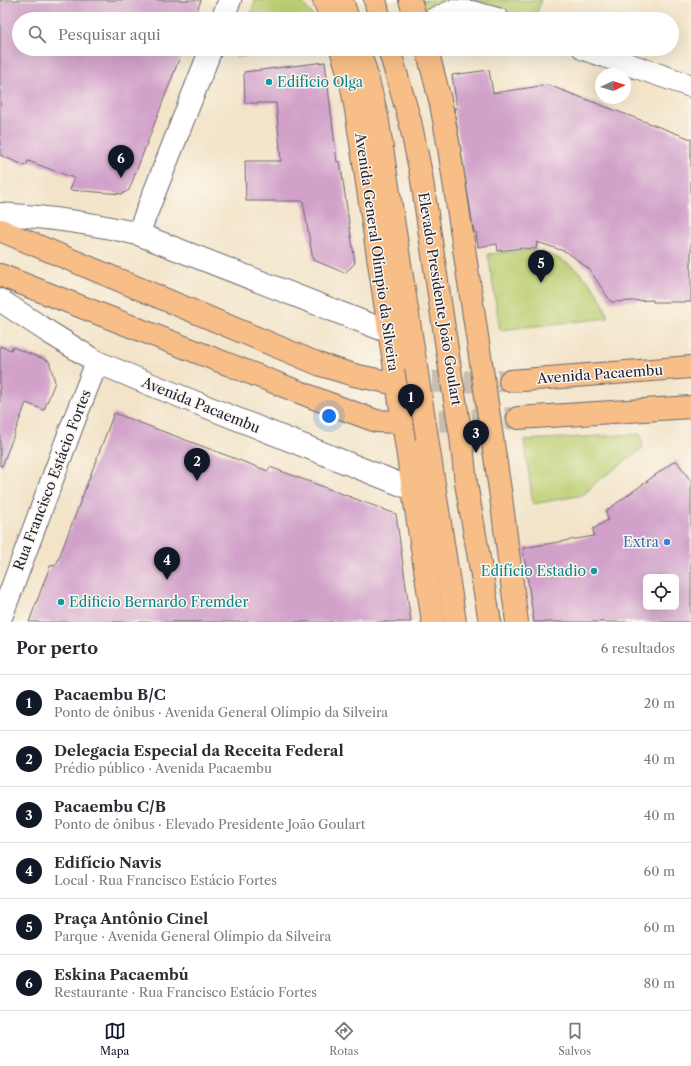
<!DOCTYPE html>
<html lang="pt">
<head>
<meta charset="utf-8">
<style>
  :root { --surface:#fff; --page:#f7f7f7; --text:#2b2b33; --muted:#7c7c81; --line:#e1e1e2; --accent:#111827 }
  body { margin:0; font-family:"Libre Caslon Text",serif; background:var(--page); color:var(--text) }
  .controls { position:absolute; right:12px; bottom:12px; display:grid; overflow:hidden; border-radius:6px; box-shadow:0 4px 16px #0002 }
  .controls button { width:36px; height:36px; display:grid; place-items:center; padding:0; border:0; border-bottom:1px solid var(--line); background:var(--surface); color:var(--text); font:20px sans-serif }
  .compass { position:absolute; left:595px; top:68px; width:36px; height:36px; border-radius:50%; background:var(--surface); box-shadow:0 4px 16px #0002; rotate:86deg }
  .you { position:absolute; left:329px; top:416px; width:14px; height:14px; margin:-10px; border:3px solid #fff; border-radius:50%; background:#1a73e8; box-shadow:0 0 0 6px #1a73e833 }
  .badge { display:grid; place-items:center; width:26px; height:26px; border-radius:50%; background:var(--accent); color:#fff; font-size:13px; font-weight:700 }
  .pin { position:absolute; translate:-50% -33px; filter:drop-shadow(0 1px 2px #0008) }
  .pin::after { content:''; position:absolute; top:21px; width:14px; height:12px; background:inherit; clip-path:polygon(0 0,100% 0,50% 100%) }
  .list { margin:0; padding:0; list-style:none }
  h2 { display:flex; justify-content:space-between; align-items:center; height:52px; margin:0; padding:0 16px; font-size:17px }
  h2 small { font-size:13px; font-weight:400; color:var(--muted) }
  .list li { display:grid; grid-template-columns:26px 1fr auto; gap:12px; align-items:center; box-sizing:border-box; height:56px; padding:0 16px; border-top:1px solid var(--line) }
  .list b { display:block; font-size:15px; white-space:nowrap }
  .list p { margin:0; font-size:13px; white-space:nowrap; color:var(--muted) }
  .list em { font-size:13px; font-style:normal; color:var(--muted) }
  .icon { flex:none; width:22px; height:22px; fill:none; stroke:currentColor; stroke-width:2; stroke-linecap:round; stroke-linejoin:round }
  .map { position:relative; flex:none; width:691px; height:622px; overflow:hidden }
  .search { position:absolute; background:var(--surface); box-shadow:0 4px 16px #0002; left:12px; right:12px; top:12px; height:44px; display:flex; align-items:center; gap:10px; box-sizing:border-box; padding:0 14px; border-radius:22px; color:var(--muted); font-size:15px }
  .sheet { height:388px; background:var(--surface) }
  nav { display:flex; justify-content:space-around; align-items:center; box-sizing:border-box; height:56px; border-top:1px solid var(--line); background:var(--surface); font-size:11px; color:var(--muted) }
  nav a { display:grid; justify-items:center; gap:2px }
  nav .on { color:var(--accent) }
  .map>svg:first-child { display:block }
</style>
</head>
<body>
<div class="map">
<svg width="691" height="622" viewBox="0 0 691 622">
  <rect width="100%" height="100%" fill="#fbf7ec"/>
  <filter id="ink" filterUnits="userSpaceOnUse"><feTurbulence type="fractalNoise" baseFrequency=".025" numOctaves="2"/><feDisplacementMap in="SourceGraphic" scale="8" xChannelSelector="R" yChannelSelector="G"/><feConvolveMatrix kernelMatrix="1 2 1 2 8 2 1 2 1" color-interpolation-filters="sRGB"/></filter>
  <filter id="wash" filterUnits="userSpaceOnUse"><feTurbulence type="fractalNoise" baseFrequency=".012" numOctaves="4" result="noise"/><feDisplacementMap in="SourceGraphic" scale="16" xChannelSelector="R" yChannelSelector="G"/><feGaussianBlur stdDeviation="0.9" result="paint"/><feColorMatrix in="noise" values="0 0 0 0 0 0 0 0 0 0 0 0 0 0 0 0 0 1.4 0 .05"/><feComposite in="paint" operator="in"/></filter>
  <g filter="url(#wash)">
    <rect width="100%" height="100%" fill="#f3e4c9"/>
    <!-- green -->
    <path fill="#bbce72" stroke="#6e7856" d="M255,0H300L311,13L314,19H249Z
      M417,0H541L535,19H522L503,13L422,18Z
      M239,49H308L236,57Z
      M529,250C566,254 599,282 608,318L500,330L488,254Z
      M641,434L643,448L599,480L583,495L533,504L524,440Z"/>
    <g id="blocks">
      <!-- building -->
      <path fill="#d2a1ca" fill-rule="evenodd" d="M0,0H201L194,19H19V49H183L129,190L122,194L70,190L74,178L28,161L26,166L0,155Z
        M325,62L337,162L340,161L355,263L345,273L313,260L303,201H246L245,161H281L276,103H245L244,72Z
        M489,70L493,93L548,85L691,139V302H653V300L611,302L589,269L567,252L537,242L536,249L522,248L498,251L497,244L478,247L476,232H474L454,108H457L452,75Z
        M0,346L11,350L12,347L49,361L55,382L44,410L26,403L2,466H0Z
        M114,413L268,471L270,467L396,514L411,622H29L50,566L56,565L65,542Z
        M676,460L691,481V622H534L523,548L594,536L593,529L608,520L606,511ZM646,577H676V607H646Z"/>
    </g>
  </g>
  <g filter="url(#ink)">
    <use href="#blocks" fill-opacity="0" stroke="#6b666d" stroke-width="1"/>
    <g fill="none" stroke-linecap="round" stroke-linejoin="round">
      <!-- primary-tunnel -->
      <path stroke="#c9bdad" stroke-width="22" stroke-dasharray="22 11" stroke-linecap="butt" d="M399,382L510,381
        M406,422L518,418"/>
      <!-- minor casing -->
      <g stroke="#6b666d" stroke-width="24">
        <path id="minor" d="M222,19L230,0
          M434,19L453,11L472,12L498,19
          M584,49L691,86
          M0,214C47,217 93,223 138,234L389,332
          M138,234L211,49
          M0,300L47,331L97,362L152,385L412,489
          M0,620L75,418L97,362"/>
      </g>
      <!-- primary casing -->
      <g stroke="#6b666d" stroke-width="24">
        <path id="primary" d="M324,0L331,19
          M410,0L416,19
          M341,49L351,82L356,110L433,622
          M427,49L441,104L449,148L501,497L517,622
          M0,230L321,365L354,375L387,382
          M0,275L322,401L376,421L397,422
          M510,381L691,367
          M518,418L691,407"/>
      </g>
      <!-- trunk casing -->
      <g stroke="#6b666d" stroke-width="24">
        <path id="trunk" d="M342,0L348,19
          M375,0L380,19
          M358,49L365,69L377,116L416,367
          M389,49L410,121L421,174L450,369
          M461,436L466,483L490,622
          M427,438L455,622"/>
      </g>
      <!-- minor -->
      <use href="#minor" stroke="#fff" stroke-width="22"/>
      <!-- primary -->
      <use href="#primary" stroke="#f7be87" stroke-width="22"/>
      <!-- trunk -->
      <use href="#trunk" stroke="#f7be87" stroke-width="22"/>
      <!-- trunk-bridge casing -->
      <g stroke="#6b666d" stroke-width="24" stroke-linecap="butt">
        <path id="trunk-bridge" d="M416,367L427,438
          M450,369L461,436"/>
      </g>
      <!-- trunk-bridge -->
      <use href="#trunk-bridge" stroke="#f7be87" stroke-width="22"/>
    </g>
  </g>
  <!-- markers -->
  <g fill="#0f9aa8" stroke="#fbf7ec" stroke-width="1.5">
    <circle cx="269" cy="82" r="4"/>
    <circle cx="594" cy="571" r="4"/>
    <circle cx="61" cy="602" r="4"/>
  </g>
  <circle fill="#3f7fe0" stroke="#fbf7ec" stroke-width="1.5" cx="667" cy="542" r="4"/>
  <g text-anchor="middle" dominant-baseline="central" stroke-width="3" stroke-linejoin="round" paint-order="stroke">
    <!-- culture labels -->
    <g font-size="14" fill="#0d838f" stroke="#fbf7ec" text-anchor="start">
      <text x="277" y="82">Edifício Olga</text>
      <text x="586" y="571" text-anchor="end">Edifício Estadio</text>
      <text x="69" y="602">Edificio Bernardo Fremder</text>
    </g>
    <!-- street labels -->
    <g font-size="14" fill="#22223b" stroke="#fbf7ec">
      <text transform="translate(377 252) rotate(82)">Avenida General Olímpio da Silveira</text>
      <text transform="translate(440 299) rotate(81)">Elevado Presidente João Goulart</text>
      <text transform="translate(600 374) rotate(-4)">Avenida Pacaembu</text>
      <text transform="translate(201 405) rotate(22)">Avenida Pacaembu</text>
      <text transform="translate(52 480) rotate(-69)">Rua Francisco Estácio Fortes</text>
    </g>
    <!-- shop labels -->
    <g font-size="14" fill="#366cbe" stroke="#fbf7ec" text-anchor="end">
      <text x="659" y="542">Extra</text>
    </g>
  </g>
</svg>
<div class="controls">
<button><svg class="icon" aria-label="locate" viewBox="0 0 24 24"><circle cx="12" cy="12" r="6"/><path d="M12 2v4M12 18v4M2 12h4M18 12h4"/></svg></button>
</div>
<svg class="compass" viewBox="-18 -18 36 36"><path d="M0-13l5 13h-10z" fill="#e53935"/><path d="M0 13l5-13h-10z" fill="#7c7c81"/></svg>
<div class="you"></div>
<div class="pin badge" style="left:411px;top:417px">1</div>
<div class="pin badge" style="left:197px;top:481px">2</div>
<div class="pin badge" style="left:476px;top:453px">3</div>
<div class="pin badge" style="left:167px;top:580px">4</div>
<div class="pin badge" style="left:541px;top:283px">5</div>
<div class="pin badge" style="left:121px;top:178px">6</div>
<div class="search"><svg class="icon" aria-label="search" viewBox="0 0 24 24"><circle cx="10" cy="10" r="6"/><path d="M15 15l6 6"/></svg>Pesquisar aqui</div>
</div>
<section class="sheet">
<h2>Por perto<small>6 resultados</small></h2>
<ul class="list">
<li><span class="badge">1</span><div><b>Pacaembu B/C</b><p>Ponto de ônibus · Avenida General Olímpio da Silveira</p></div><em>20 m</em></li>
<li><span class="badge">2</span><div><b>Delegacia Especial da Receita Federal</b><p>Prédio público · Avenida Pacaembu</p></div><em>40 m</em></li>
<li><span class="badge">3</span><div><b>Pacaembu C/B</b><p>Ponto de ônibus · Elevado Presidente João Goulart</p></div><em>40 m</em></li>
<li><span class="badge">4</span><div><b>Edifício Navis</b><p>Local · Rua Francisco Estácio Fortes</p></div><em>60 m</em></li>
<li><span class="badge">5</span><div><b>Praça Antônio Cinel</b><p>Parque · Avenida General Olímpio da Silveira</p></div><em>60 m</em></li>
<li><span class="badge">6</span><div><b>Eskina Pacaembú</b><p>Restaurante · Rua Francisco Estácio Fortes</p></div><em>80 m</em></li>
</ul>
</section>
<nav>
<a class="on"><svg class="icon" aria-label="map" viewBox="0 0 24 24"><path d="M3 6l6-2 6 2 6-2v14l-6 2-6-2-6 2zM9 4v14M15 6v14"/></svg>Mapa</a>
<a><svg class="icon" aria-label="directions" viewBox="0 0 24 24"><path d="M12 3l9 9-9 9-9-9zM9 14v-3h6M13 9l2 2-2 2"/></svg>Rotas</a>
<a><svg class="icon" aria-label="saved" viewBox="0 0 24 24"><path d="M7 4h10v16l-5-4-5 4z"/></svg>Salvos</a>
</nav>
</body>
</html>
